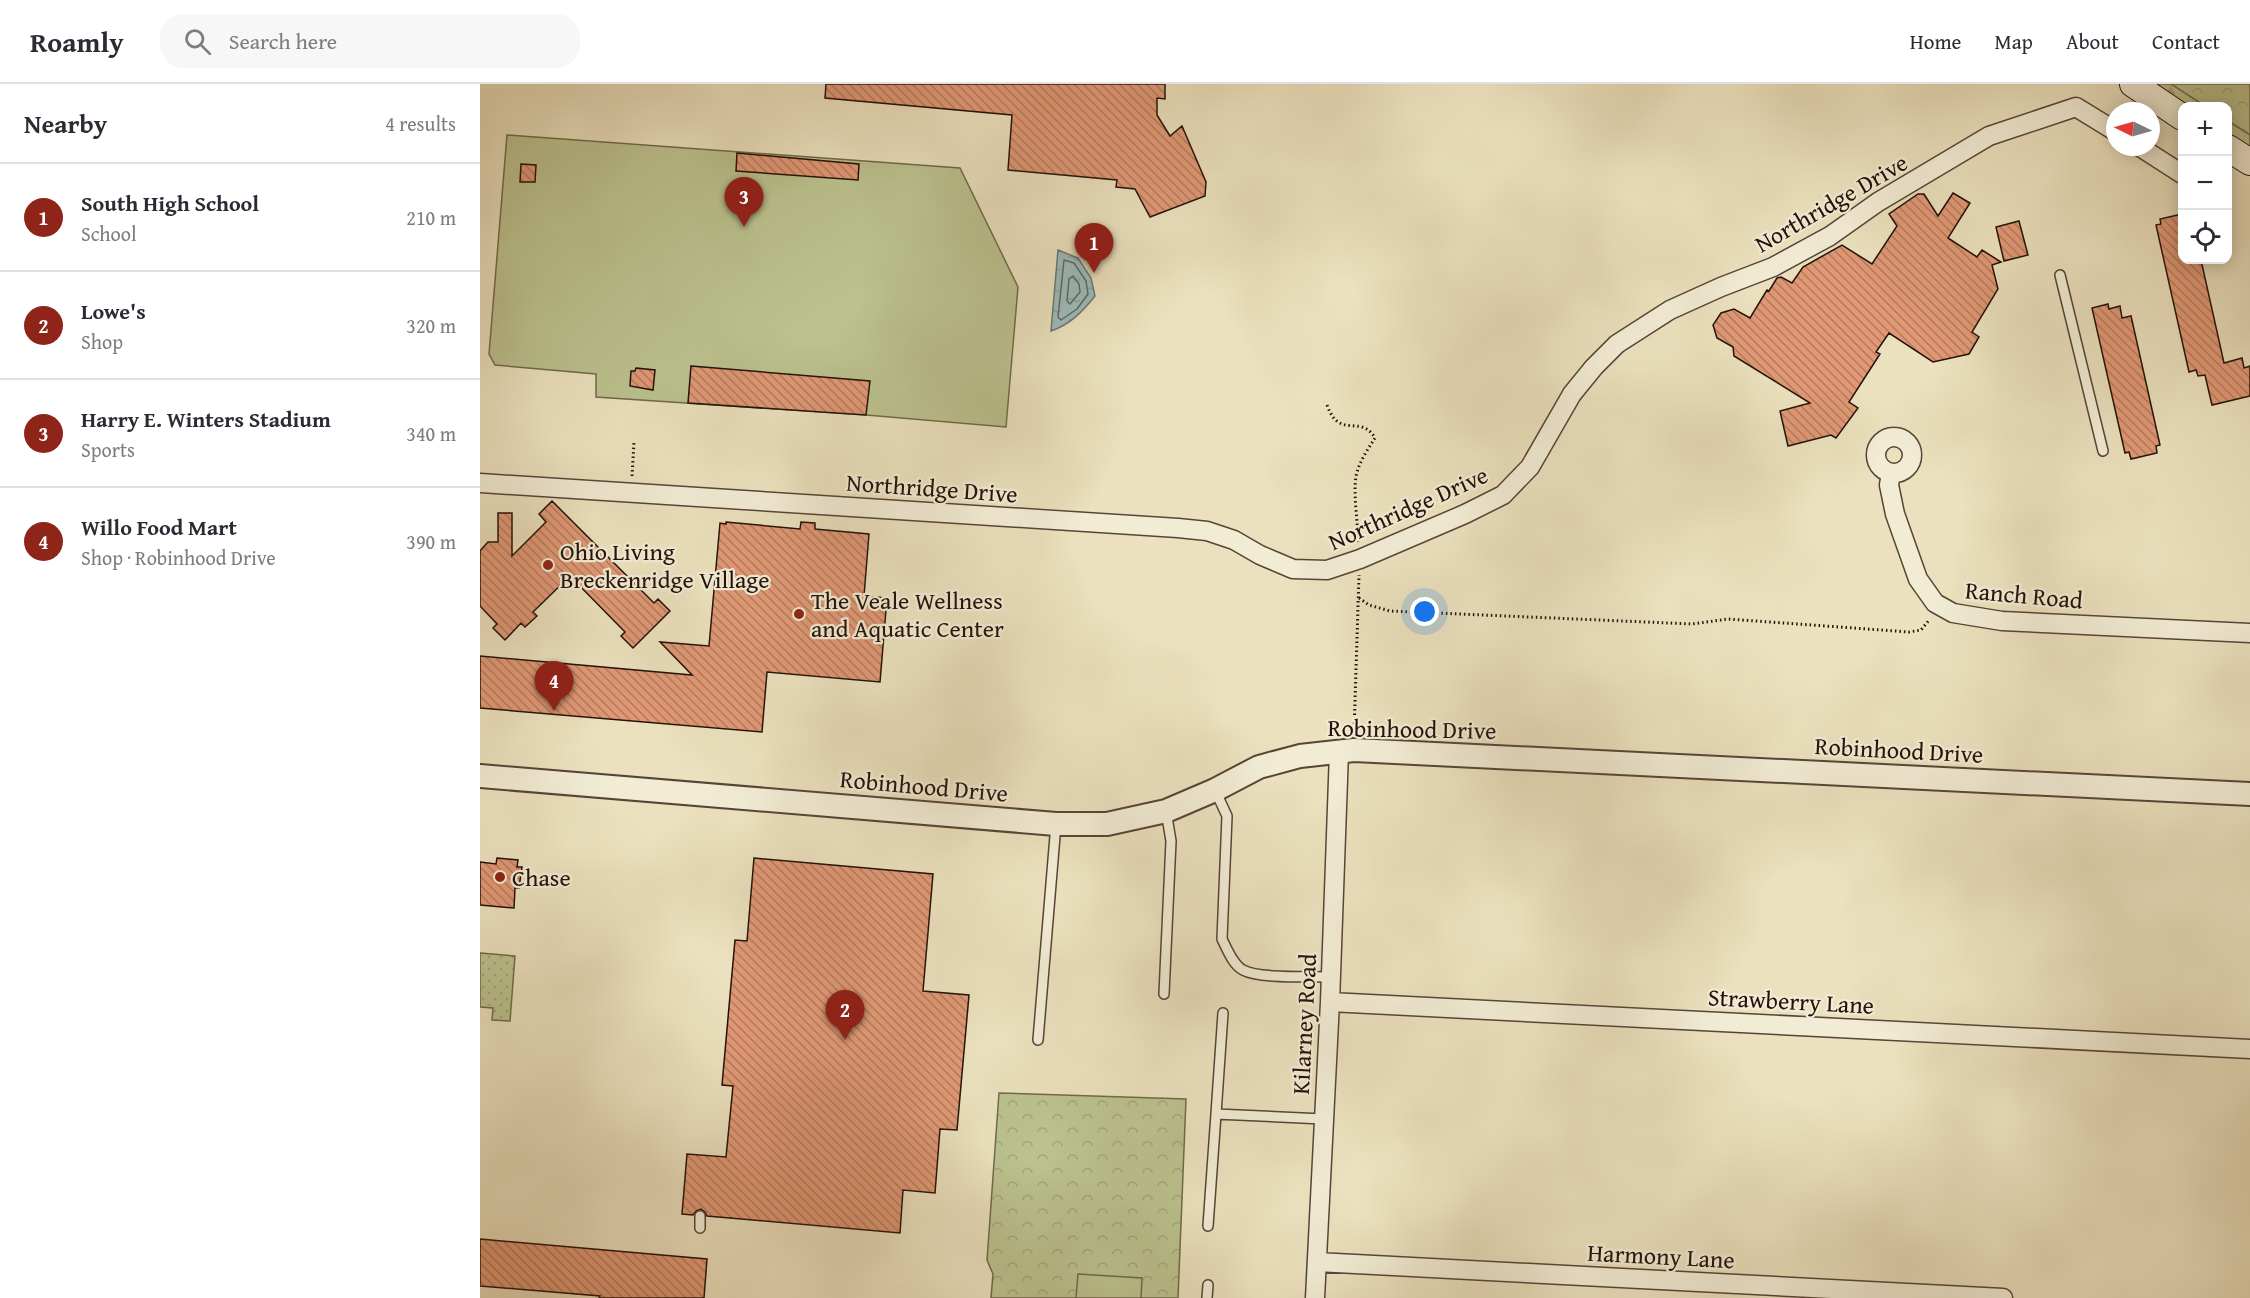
<!DOCTYPE html>
<html lang="en">
<head>
<meta charset="utf-8">
<style>
  :root { --surface:#fff; --page:#f7f7f7; --text:#2b2b33; --muted:#7c7c81; --line:#e1e1e2; --accent:#8f2418 }
  body { margin:0; font-family:"Gentium Book Plus",serif; background:var(--page); color:var(--text) }
  .controls { position:absolute; right:18px; top:18px; display:grid; overflow:hidden; border-radius:12px; box-shadow:0 3px 15px #0003 }
  .controls button { width:54px; height:54px; display:grid; place-items:center; padding:0; border:0; border-bottom:2px solid var(--line); background:var(--surface); color:var(--text); font:30px sans-serif }
  .compass { position:absolute; left:1626px; top:18px; width:54px; height:54px; border-radius:50%; background:var(--surface); box-shadow:0 3px 15px #0003; rotate:275deg }
  .you { position:absolute; left:945px; top:528px; width:21px; height:21px; margin:-15px; border:4px solid #fff; border-radius:50%; background:#1a73e8; box-shadow:0 0 0 9px #1a73e833 }
  .badge { display:grid; place-items:center; width:39px; height:39px; border-radius:50%; background:var(--accent); color:#fff; font-size:20px; font-weight:700 }
  .pin { position:absolute; translate:-50% -50px; filter:drop-shadow(0 2px 3px #0008) }
  .pin::after { content:''; position:absolute; top:32px; width:21px; height:18px; background:inherit; clip-path:polygon(0 0,100% 0,50% 100%) }
  .list { margin:0; padding:0; list-style:none }
  h2 { display:flex; justify-content:space-between; align-items:center; height:78px; margin:0; padding:0 24px; font-size:26px }
  h2 small { font-size:20px; font-weight:400; color:var(--muted) }
  .list li { display:grid; grid-template-columns:39px 1fr auto; gap:18px; align-items:center; box-sizing:border-box; height:108px; padding:0 24px; border-top:2px solid var(--line) }
  .list b { display:block; font-size:22px; white-space:nowrap }
  .list p { margin:0; font-size:20px; white-space:nowrap; color:var(--muted) }
  .list em { font-size:20px; font-style:normal; color:var(--muted) }
  .icon { flex:none; width:33px; height:33px; fill:none; stroke:currentColor; stroke-width:2; stroke-linecap:round; stroke-linejoin:round }
  .map { position:relative; flex:none; width:1770px; height:1214px; overflow:hidden }
  header { display:flex; align-items:center; gap:36px; box-sizing:border-box; height:84px; padding:0 30px; background:var(--surface); border-bottom:2px solid var(--line) }
  header strong { font-size:28px }
  nav { display:flex; gap:33px; margin-inline-start:auto; font-size:21px }
  .search { width:420px; height:54px; background:var(--page); display:flex; align-items:center; gap:15px; box-sizing:border-box; padding:0 21px; border-radius:24px; color:var(--muted); font-size:22px }
  main { display:flex }
  aside { flex:1; background:var(--surface) }
  .map>svg:first-child { display:block }
</style>
</head>
<body>
<header>
<strong>Roamly</strong>
<div class="search"><svg class="icon" aria-label="search" viewBox="0 0 24 24"><circle cx="10" cy="10" r="6"/><path d="M15 15l6 6"/></svg>Search here</div>
<nav><a>Home</a><a>Map</a><a>About</a><a>Contact</a></nav>
</header>
<main>
<aside>
<h2>Nearby<small>4 results</small></h2>
<ul class="list">
<li><span class="badge">1</span><div><b>South High School</b><p>School</p></div><em>210 m</em></li>
<li><span class="badge">2</span><div><b>Lowe's</b><p>Shop</p></div><em>320 m</em></li>
<li><span class="badge">3</span><div><b>Harry E. Winters Stadium</b><p>Sports</p></div><em>340 m</em></li>
<li><span class="badge">4</span><div><b>Willo Food Mart</b><p>Shop · Robinhood Drive</p></div><em>390 m</em></li>
</ul>
</aside>
<div class="map">
<svg width="1770" height="1214" viewBox="0 0 1770 1214">
  <defs>
    <pattern id="grass-dots" width="8" height="8" patternUnits="userSpaceOnUse" patternTransform="scale(1.5)"><rect width="8" height="8" fill="#bbc28f"/><path d="M2 2h.1M6 6h.1" fill="none" stroke="#a1a67a" stroke-width="1.8" stroke-linecap="round"/></pattern>
    <pattern id="forest-firs" width="22" height="20" patternUnits="userSpaceOnUse" patternTransform="scale(1.5)"><rect width="22" height="20" fill="#bbc28f"/><path d="M5 1l3.5 6h-7zM16 11l3.5 6h-7z" fill="#a1a67a"/></pattern>
    <pattern id="park-crowns" width="20" height="18" patternUnits="userSpaceOnUse" patternTransform="scale(1.5)"><rect width="20" height="18" fill="#bbc28f"/><path d="M2 6a3 3 0 1 1 6 0M12 15a3 3 0 1 1 6 0" fill="none" stroke="#a1a67a"/></pattern>
    <pattern id="water-ripples" width="26" height="14" patternUnits="userSpaceOnUse" patternTransform="scale(1.5)"><rect width="26" height="14" fill="#9bbbba"/><path d="M2 4q2-2 4 0t4 0M15 11q2-2 4 0t4 0" fill="none" stroke="#85a09f"/></pattern>
    <pattern id="building-back-hatch" width="6" height="6" patternUnits="userSpaceOnUse" patternTransform="scale(1.5)"><rect width="6" height="6" fill="#e09875"/><path d="M-1 5l2 2M0 0l6 6M5-1l2 2" fill="none" stroke="#b57b5e"/></pattern>
  </defs>
  <rect width="100%" height="100%" fill="#ebe1be"/>
  <filter id="stains"><feTurbulence type="fractalNoise" baseFrequency=".00333" numOctaves="4"/><feColorMatrix values="0 0 0 0 .2 0 0 0 0 .09 0 0 0 0 .02 0 0 0 .5 -.17"/></filter>
  <radialGradient id="worn" r=".72"><stop offset=".6" stop-color="#630" stop-opacity="0"/><stop offset="1" stop-color="#630" stop-opacity=".3"/></radialGradient>
  <!-- grass -->
  <path fill="url(#grass-dots)" stroke="#706a4c" stroke-width="1.5" d="M0,869L35,872L30,937L12,936L13,924L0,923Z"/>
  <!-- forest -->
  <path fill="url(#forest-firs)" stroke="#706a4c" stroke-width="1.5" d="M1653,0H1770V78L1748,63V22H1702Z"/>
  <!-- park -->
  <path fill="url(#park-crowns)" stroke="#706a4c" stroke-width="1.5" d="M1691,0H1770V51L1748,37V22H1725Z
    M519,1009L706,1015L698,1214H511L513,1190L507,1176Z"/>
  <!-- garden -->
  <path fill="#bbc28f" stroke="#706a4c" stroke-width="1.5" d="M27,51L480,84L538,203L526,343L386,331L116,313V290L15,281L9,270Z
    M598,1190L662,1194L661,1214H596Z"/>
  <!-- water -->
  <path fill="url(#water-ripples)" stroke="#6b7774" stroke-width="1.5" d="M578,166L598,174L611,194L615,212C602,228 591,240 571,247Z"/>
  <g fill="none" stroke-linecap="round" stroke-linejoin="round">
    <!-- shore -->
    <path stroke="#606662" stroke-width="1.5" d="M584,176L594,179L606,197L608,210L597,225L581,236L578,233Z
      M593,192L599,200L600,208L590,220L587,217L589,195Z"/>
  </g>
  <!-- building -->
  <path fill="url(#building-back-hatch)" stroke="#24110a" stroke-width="1.5" d="M346,0H685V15L677,14V31L690,52L702,42L726,98L725,112L670,133L655,105L636,103L637,96L528,86L532,31L345,14Z
    M257,69L379,80L378,96L256,87Z
    M41,80L56,81L55,98H40Z
    M1473,109L1490,119L1468,154L1497,173L1502,166L1521,178L1512,181L1518,205L1492,248L1499,253L1489,270L1453,278L1409,249L1396,268L1400,270L1369,318L1378,324L1356,354L1351,351L1308,362L1300,327L1330,319L1254,272L1253,263L1237,254L1233,241L1241,229L1254,225L1270,234L1287,206L1289,207L1297,194L1301,193L1312,199L1323,183L1362,161L1392,180L1417,142L1409,130L1438,110H1444L1458,132Z
    M1702,130V176H1721L1744,279L1762,274L1764,284L1770,282V312L1732,321L1725,291L1718,292L1716,286L1709,288L1676,141L1681,140L1680,135Z
    M1539,137L1548,171L1524,177L1516,143Z
    M1628,220L1629,225L1640,222L1642,234L1651,232L1680,361L1676,362L1677,369L1651,375L1649,368L1645,369L1612,224Z
    M211,282L390,297L386,331L208,319Z
    M156,284L175,286L173,306L150,302L151,287H155Z
    M72,417L174,519L178,515L190,527L153,564L141,552L145,548L90,492L53,528L57,532L45,543L41,539L25,556L13,544L17,540L0,522V467L8,458H18V429H32V472L66,438L59,430Z
    M246,438L320,445L321,438L335,439V445L389,450L384,512L407,514L400,598L287,588L282,648L0,624V572L212,591L180,558L229,562L240,439L246,440Z
    M17,774L38,776L37,783H42L39,804H35L34,824L0,821V778L16,780Z
    M274,774L453,790L443,907L489,911L477,1046L460,1045L455,1109L423,1106L420,1149L227,1132L225,1128L221,1125L216,1127L213,1131L202,1130L207,1070L246,1073L253,1002L242,1001L255,856L267,857Z
    M0,1155L227,1175L224,1214H119L120,1212L0,1202Z"/>
  <g fill="none" stroke-linecap="round" stroke-linejoin="round">
    <!-- service casing -->
    <g stroke="#564537" stroke-width="12">
      <path id="service" d="M1580,191L1623,367
        M735,706L747,732L742,855C747,865 753,881 763,886C779,895 830,892 851,893
        M684,910L691,757L686,727
        M558,956L576,740
        M736,1030L743,929
        M728,1142L736,1030L843,1035
        M220,1144V1132
        M727,1214L728,1201"/>
    </g>
    <!-- minor casing -->
    <g stroke="#564537" stroke-width="21">
      <path id="minor" d="M1660,63L1702,90
        M1396 371a18 18 0 1 1 36 0a18 18 0 1 1-36 0Z
        M1411,389L1409,401L1415,430L1438,495L1455,519L1473,529L1522,537L1770,549
        M0,399L698,444L727,447L754,456L780,471L813,485L847,486L880,475L985,430L1023,411L1050,383L1092,310L1114,283L1137,260L1190,226L1241,203L1293,183L1350,152L1398,118L1509,52L1596,23L1635,47
        M850,918L1770,965
        M837,1178L1523,1214
        M835,1214L850,918L859,668"/>
    </g>
    <!-- tertiary casing -->
    <g stroke="#564537" stroke-width="26">
      <path id="tertiary" d="M0,692L576,740H627L686,727L735,706L779,683L820,672L874,666L1770,710"/>
    </g>
    <!-- secondary casing -->
    <g stroke="#24110a" stroke-width="28">
      <path id="secondary" d="M1653,0L1702,33
        M1748,64L1770,78"/>
    </g>
    <!-- path -->
    <path stroke="#24110a" stroke-width="3" stroke-dasharray="1.5 3" stroke-linecap="butt" d="M847,321C860,357 880,329 895,354C888,365 879,378 876,392C873,413 878,436 878,458
      M152,392L154,358
      M879,514L889,521L910,527L1212,540L1248,535L1429,548L1441,546L1450,535
      M874,649L879,491"/>
    <!-- service -->
    <use href="#service" stroke="#f2ecd5" stroke-width="9"/>
    <!-- minor -->
    <use href="#minor" stroke="#f2ecd5" stroke-width="18"/>
    <!-- tertiary -->
    <use href="#tertiary" stroke="#f2ecd5" stroke-width="22"/>
    <!-- secondary -->
    <use href="#secondary" stroke="#f2ecd5" stroke-width="26"/>
  </g>
  <!-- markers -->
  <g fill="#8f2418" stroke="#f2ecd5" stroke-width="2">
    <circle cx="68" cy="481" r="6"/>
    <circle cx="319" cy="530" r="6"/>
    <circle cx="20" cy="793" r="6"/>
  </g>
  <g text-anchor="middle" dominant-baseline="central" stroke-width="4.5" stroke-linejoin="round" paint-order="stroke">
    <!-- street labels -->
    <g font-size="24" fill="#24110a" stroke="#f2ecd5">
      <text transform="translate(1351 119) rotate(-30)">Northridge Drive</text>
      <text transform="translate(452 404) rotate(4)">Northridge Drive</text>
      <text transform="translate(928 424) rotate(-24)">Northridge Drive</text>
      <text transform="translate(1544 511) rotate(5)">Ranch Road</text>
      <text transform="translate(932 645) rotate(1)">Robinhood Drive</text>
      <text transform="translate(1419 666) rotate(3)">Robinhood Drive</text>
      <text transform="translate(444 702) rotate(5)">Robinhood Drive</text>
      <text transform="translate(1311 917) rotate(3)">Strawberry Lane</text>
      <text transform="translate(824 940) rotate(-87)">Kilarney Road</text>
      <text transform="translate(1181 1172) rotate(3)">Harmony Lane</text>
    </g>
    <!-- poi labels -->
    <g font-size="24" fill="#24110a" stroke="#f2ecd5" text-anchor="start">
      <text x="80" y="467">Ohio Living<tspan x="80" dy="28">Breckenridge Village</tspan></text>
      <text x="331" y="516">The Veale Wellness<tspan x="331" dy="28">and Aquatic Center</tspan></text>
      <text x="32" y="793">Chase</text>
    </g>
  </g>
  <rect width="100%" height="100%" filter="url(#stains)"/>
  <rect width="100%" height="100%" fill="url(#worn)"/>
</svg>
<div class="controls">
<button>+</button>
<button>−</button>
<button><svg class="icon" aria-label="locate" viewBox="0 0 24 24"><circle cx="12" cy="12" r="6"/><path d="M12 2v4M12 18v4M2 12h4M18 12h4"/></svg></button>
</div>
<svg class="compass" viewBox="-18 -18 36 36"><path d="M0-13l5 13h-10z" fill="#e53935"/><path d="M0 13l5-13h-10z" fill="#7c7c81"/></svg>
<div class="you"></div>
<div class="pin badge" style="left:614px;top:189px">1</div>
<div class="pin badge" style="left:365px;top:956px">2</div>
<div class="pin badge" style="left:264px;top:143px">3</div>
<div class="pin badge" style="left:74px;top:627px">4</div>
</div>
</main>
</body>
</html>
